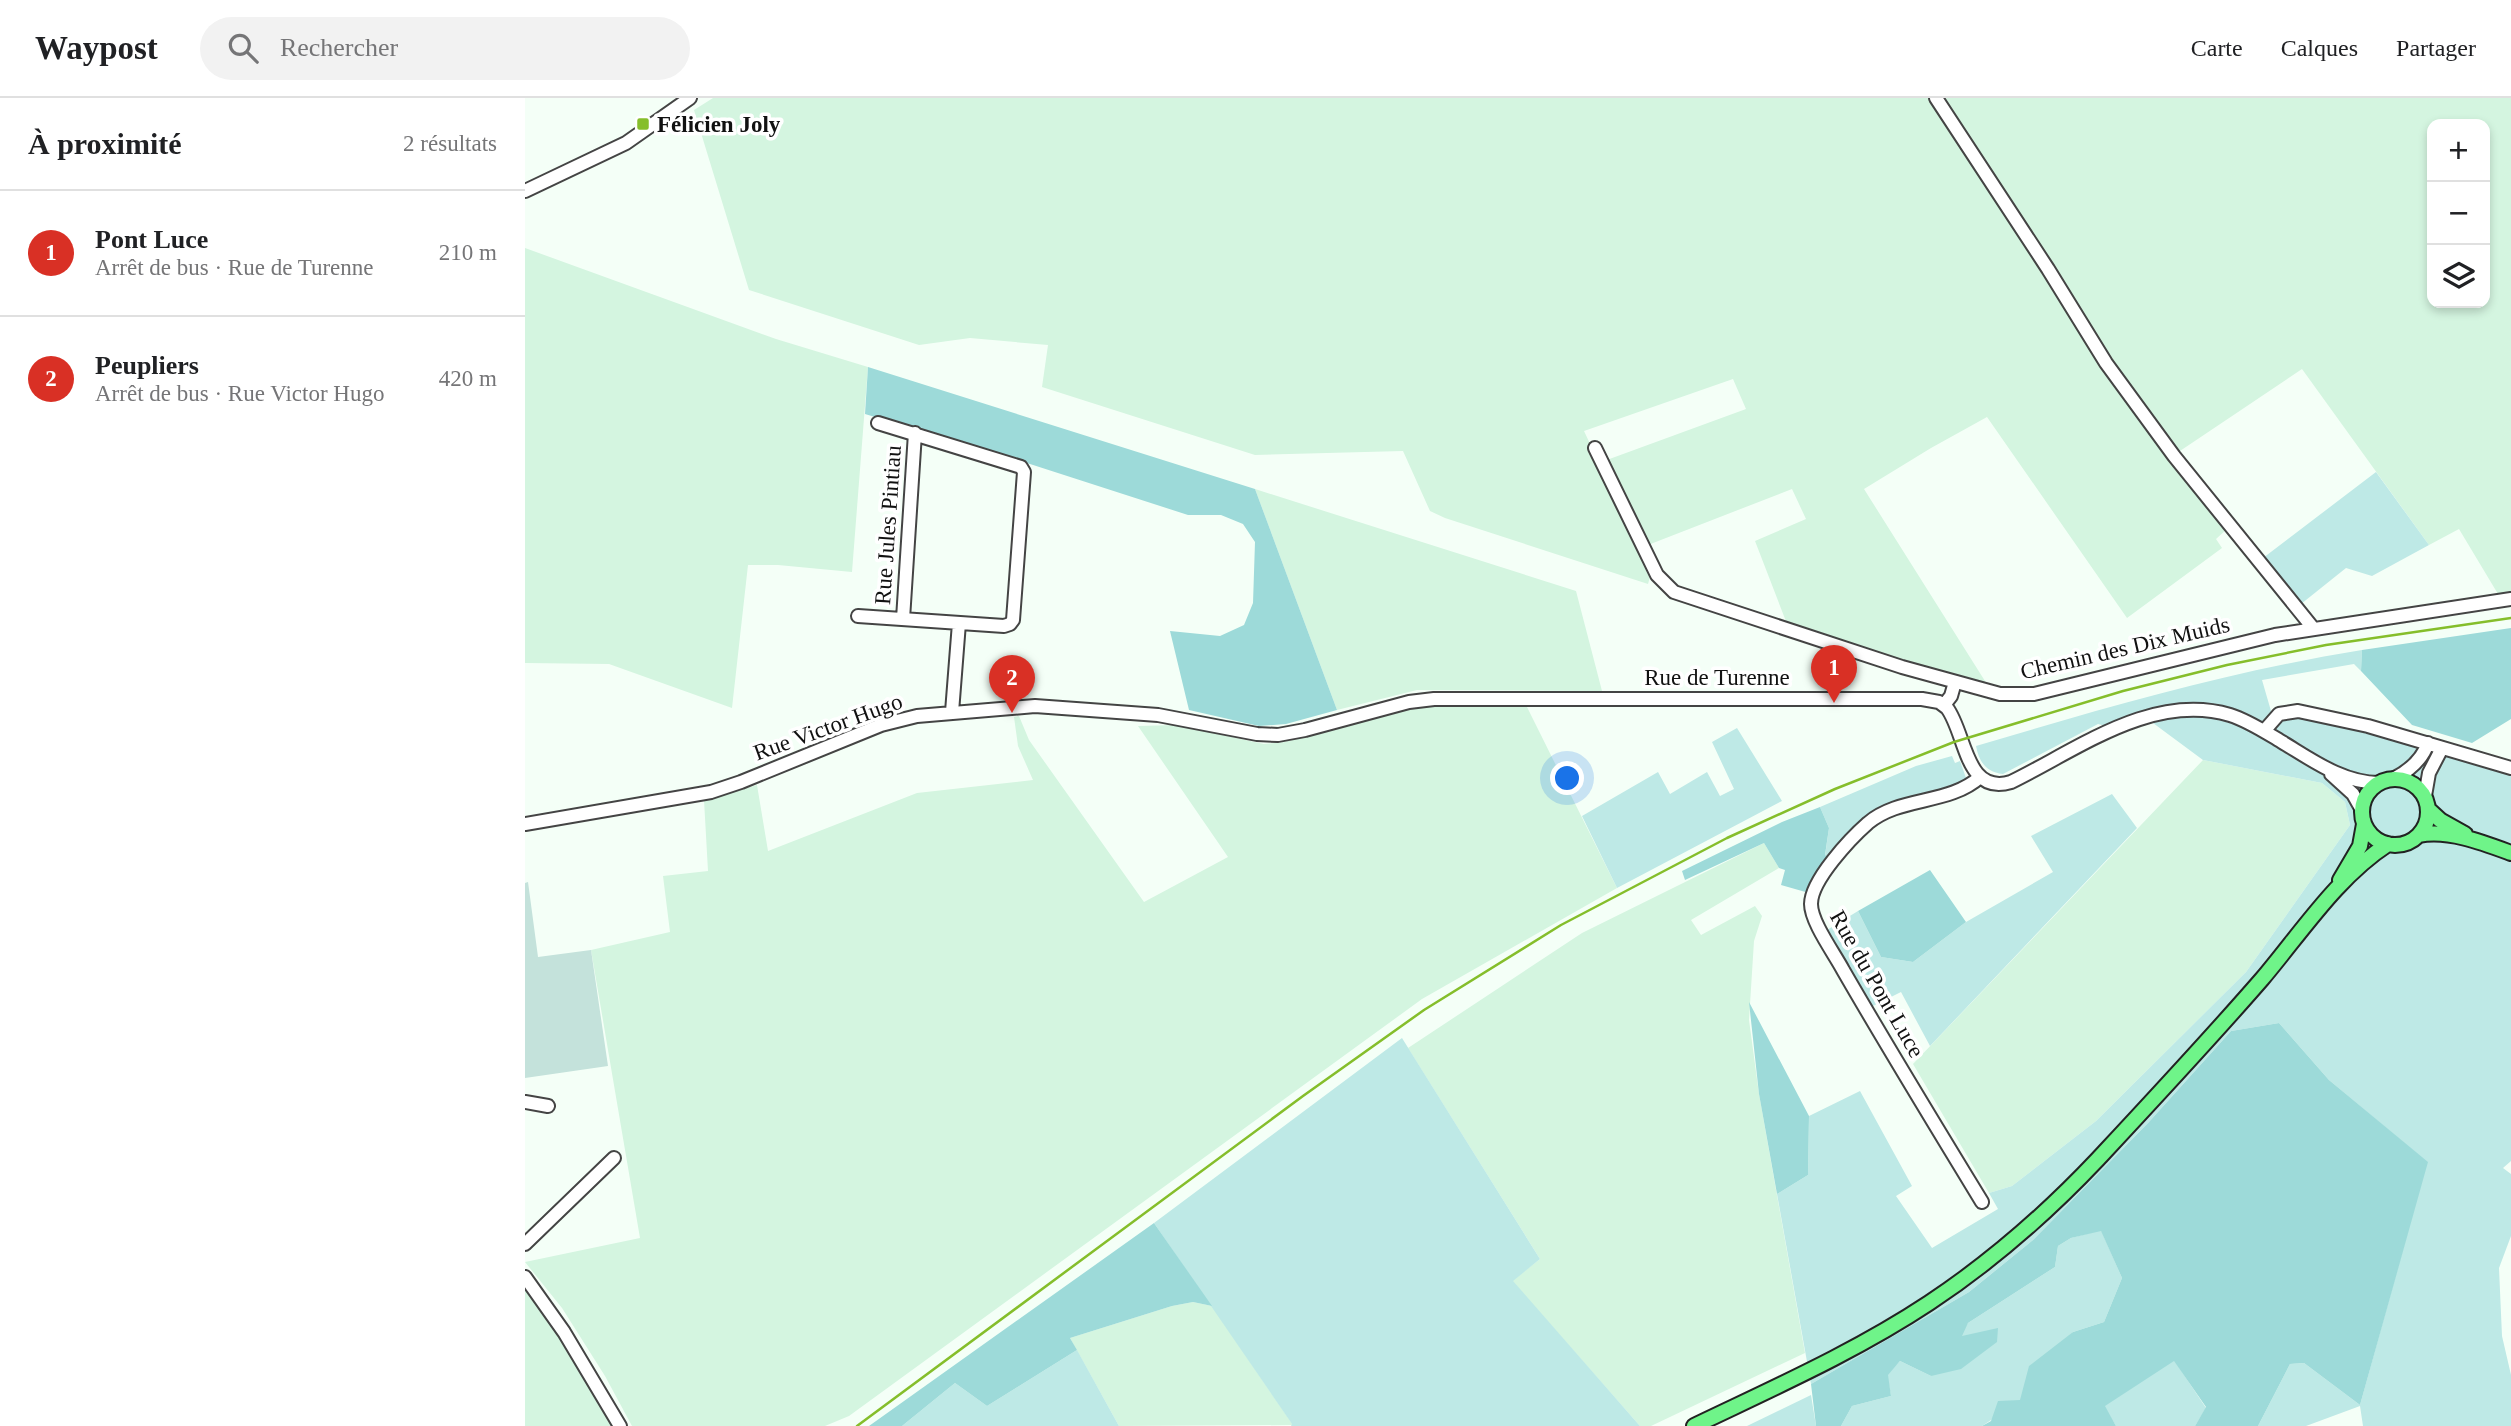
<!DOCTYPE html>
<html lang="fr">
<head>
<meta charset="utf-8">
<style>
  :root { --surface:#fff; --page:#f2f2f2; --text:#202124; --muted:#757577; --line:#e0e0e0; --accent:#d93025 }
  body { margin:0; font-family:Georgia,serif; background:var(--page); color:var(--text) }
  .controls { position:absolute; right:21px; top:21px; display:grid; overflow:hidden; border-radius:14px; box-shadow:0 4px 10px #0003 }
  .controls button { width:63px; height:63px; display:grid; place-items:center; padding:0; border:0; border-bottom:2px solid var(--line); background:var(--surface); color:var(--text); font:35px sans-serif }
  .you { position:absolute; left:1043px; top:681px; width:24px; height:24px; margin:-18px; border:5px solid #fff; border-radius:50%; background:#1a73e8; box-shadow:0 0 0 10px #1a73e833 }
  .badge { display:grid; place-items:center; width:46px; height:46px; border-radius:50%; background:var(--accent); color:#fff; font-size:23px; font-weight:700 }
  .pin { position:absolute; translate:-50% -58px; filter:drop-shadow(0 2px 4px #0008) }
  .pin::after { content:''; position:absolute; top:37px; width:24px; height:21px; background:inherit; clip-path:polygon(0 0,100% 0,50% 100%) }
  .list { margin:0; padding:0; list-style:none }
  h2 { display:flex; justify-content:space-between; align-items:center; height:91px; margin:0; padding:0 28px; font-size:30px }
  h2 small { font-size:23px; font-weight:400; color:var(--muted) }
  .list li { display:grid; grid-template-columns:46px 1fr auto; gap:21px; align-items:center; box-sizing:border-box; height:126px; padding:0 28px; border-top:2px solid var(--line) }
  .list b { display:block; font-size:26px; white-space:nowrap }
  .list p { margin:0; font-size:23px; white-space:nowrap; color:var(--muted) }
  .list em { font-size:23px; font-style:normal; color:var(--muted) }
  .icon { flex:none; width:38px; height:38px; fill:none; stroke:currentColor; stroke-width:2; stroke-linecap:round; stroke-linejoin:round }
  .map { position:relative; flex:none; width:1986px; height:1328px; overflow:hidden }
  header { display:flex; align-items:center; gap:42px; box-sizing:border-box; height:98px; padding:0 35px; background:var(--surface); border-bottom:2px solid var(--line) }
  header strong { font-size:33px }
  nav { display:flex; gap:38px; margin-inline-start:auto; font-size:24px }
  .search { width:490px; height:63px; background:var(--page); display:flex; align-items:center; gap:18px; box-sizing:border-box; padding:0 24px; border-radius:38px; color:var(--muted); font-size:26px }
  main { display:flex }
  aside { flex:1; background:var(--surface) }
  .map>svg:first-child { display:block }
</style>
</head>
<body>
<header>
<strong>Waypost</strong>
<div class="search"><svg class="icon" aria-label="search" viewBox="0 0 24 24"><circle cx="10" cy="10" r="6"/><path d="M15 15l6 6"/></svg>Rechercher</div>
<nav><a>Carte</a><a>Calques</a><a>Partager</a></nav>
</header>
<main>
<aside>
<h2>À proximité<small>2 résultats</small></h2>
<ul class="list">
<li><span class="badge">1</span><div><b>Pont Luce</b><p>Arrêt de bus · Rue de Turenne</p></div><em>210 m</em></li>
<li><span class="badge">2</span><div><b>Peupliers</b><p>Arrêt de bus · Rue Victor Hugo</p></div><em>420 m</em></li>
</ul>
</aside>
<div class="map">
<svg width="1986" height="1328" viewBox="0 0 1986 1328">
  <rect width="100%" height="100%" fill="#f4fff7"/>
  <!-- farmland -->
  <path fill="#d4f5e0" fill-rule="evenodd" d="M188,0H1986V495L1973,496L1934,431L1904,447L1777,271L1646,359L1702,431L1691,441L1697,450L1602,520L1462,319L1406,350L1339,391L1465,591L1262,526L1230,443L1281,421L1267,391L1123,447L1079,363L1221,311L1208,281L1059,333L1126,475L1123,486L920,420L905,413L878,353L730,357L517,289L523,247L445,240L394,247L224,192L169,12ZM1907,26H1960V205H1907Z
    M0,150L251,241L343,269L327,474L253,467H223L207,610L84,566L0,565Z
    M730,391L1051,493L1077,593L892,592L812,612Z
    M903,607H1001L1092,790L897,901L324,1318L300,1328H107L80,1278L37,1210L0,1164L115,1140L66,852L145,834L138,778L183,773L179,702L232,687L243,753L392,695L508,682L493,648L489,619L494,618L504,642L619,804L703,759L613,628L651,627L739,646L759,644Z
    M1678,662L1797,685L1820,704L1825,727L1721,874L1571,1023L1487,1088L1464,1095L1388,966Z
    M1239,745L1254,770L1166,822L1176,837L1230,808L1237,818L1229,843L1224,922L1234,996L1280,1255L1126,1328H1115L987,1183L1015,1161L883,950L1057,835Z
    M0,1190L33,1233L88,1328H0Z
    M668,1204L687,1208L768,1327L594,1328L545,1240L647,1208Z"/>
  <!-- green -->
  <path fill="#bee9e6" d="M1851,374L1904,447L1847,478L1821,470L1776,506L1738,460Z
    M1837,552L1836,573L1829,566L1737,582L1746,613L1844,633L1986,675V1063L1978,1070L1986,1076V1138L1974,1170L1977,1238L1986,1277V1328H1838L1835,1308L1781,1328H1733L1765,1266L1779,1265L1835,1307L1902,1064L1804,982L1754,925L1706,933L1623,1025L1508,1142L1444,1194L1286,1286L1252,1096L1283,1077L1284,1018L1335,993L1387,1088L1371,1098L1407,1150L1473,1111L1464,1095L1487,1088L1571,1023L1721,874L1825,727L1820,704L1797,685L1678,662L1628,625L1621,613L1585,629L1573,626L1478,676C1461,674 1454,664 1451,648C1579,610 1706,573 1837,552Z
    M1212,630L1257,703L1092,790L1057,718L1133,674L1145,696L1182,674L1195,698L1209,691L1187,644Z
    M1427,658L1430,665L1435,663L1441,680L1434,687L1377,701L1351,715L1306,763L1300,758L1304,730L1295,709L1391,668Z
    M1587,696L1612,730L1405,948L1376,894L1346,909L1302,832L1333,813L1356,859L1388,864L1441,824L1528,774L1506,738Z
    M877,940L1015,1161L988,1183L1115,1328H766L767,1326L629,1125Z
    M1576,1132L1597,1180L1579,1224L1548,1234L1495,1303L1457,1328H1316L1327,1308L1366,1298L1362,1277L1375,1263L1406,1278L1443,1225L1530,1169L1533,1148L1546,1140Z
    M552,1252L594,1328H377L430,1285L462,1308Z
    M1649,1262L1681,1310L1670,1328H1591L1579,1308Z
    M1286,1297L1291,1328H1222Z"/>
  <!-- forest -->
  <path fill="#9ddad9" d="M343,269L730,391L812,612L761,626L734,628L664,612L645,533L695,538L719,527L728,505L730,444L718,426L696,417H663L505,366L340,316Z
    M1986,530V621L1947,645L1887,627L1836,573L1837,552Z
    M1295,709L1304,730L1300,757L1306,763L1284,795L1256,787L1260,772L1254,770L1239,745L1160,782L1157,773L1257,724Z
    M1405,772L1441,824L1388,864L1356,859L1333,813Z
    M1224,904L1284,1018L1283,1077L1252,1096L1234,996Z
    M1754,925L1804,982L1903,1064L1835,1307L1779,1265L1765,1266L1733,1328H1670L1681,1309L1649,1263L1580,1308L1591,1328H1457L1466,1323L1473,1303L1495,1302L1504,1268L1548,1234L1579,1224L1597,1180L1576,1133L1546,1140L1533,1148L1530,1169L1443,1225L1437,1238L1473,1230L1472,1244L1436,1271L1406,1278L1375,1263L1363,1277L1366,1298L1327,1308L1316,1328H1291L1286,1286L1444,1194L1508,1142L1623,1025L1706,933Z
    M629,1125L687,1208L668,1204L647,1208L545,1240L552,1252L462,1308L430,1285L377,1328H344Z"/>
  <!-- cemetery -->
  <path fill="#c4e2db" d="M3,784L13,859L66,852L83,968L0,980V785Z"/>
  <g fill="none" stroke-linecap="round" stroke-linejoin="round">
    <!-- minor casing -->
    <g stroke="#444" stroke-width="16">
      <path id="minor" d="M1411,0L1523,171L1581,265L1649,358L1788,530
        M0,93L101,45L165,0
        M1070,350L1132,477L1149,494L1377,569L1475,596H1509L1750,537L1986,501
        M333,518L479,528L485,526L488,522L499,374L496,369L353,325
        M378,521L390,335
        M1419,607L1426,598L1430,584
        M427,614L434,525
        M1739,633L1754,616L1773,613L1843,628L1986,670
        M1806,676L1828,696L1837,712
        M1455,679C1424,707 1375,698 1343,725C1326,740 1286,782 1286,806C1286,824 1309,855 1318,872C1363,950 1410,1027 1457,1104
        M1868,681C1884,673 1897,662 1903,645
        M1900,698L1904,675L1917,650
        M0,726L186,694L216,684L356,627L392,618L510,608L633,617L732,636L753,637L780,632L884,604L909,601H1397L1414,604L1422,610C1441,635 1440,698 1486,684C1552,652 1627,594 1705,617C1724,623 1740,634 1757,644C1787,662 1818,685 1854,685
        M0,1004L23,1008
        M0,1146L89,1060
        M0,1179L39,1234L95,1328"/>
    </g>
    <!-- major casing -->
    <g stroke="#222" stroke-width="18">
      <path id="major" d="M1837 714a33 33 0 1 1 66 0a33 33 0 1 1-66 0Z
        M1903,711L1915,722L1940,736
        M1894,737C1923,731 1959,745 1986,755
        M1815,782L1835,748L1839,726
        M1169,1328C1248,1290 1330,1254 1404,1205C1466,1164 1522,1115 1573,1061C1628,1002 1684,942 1737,881C1776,835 1812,779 1863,746"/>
    </g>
    <!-- minor -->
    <use href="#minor" stroke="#fff" stroke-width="12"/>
    <!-- major -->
    <use href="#major" stroke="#6ff489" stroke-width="14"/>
    <!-- rail -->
    <path stroke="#85be2b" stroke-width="2.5" d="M332,1328L778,998L899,912L1036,827L1202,740L1310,691L1429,644L1598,593L1702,567L1801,547L1986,520"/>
  </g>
  <!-- markers -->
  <rect fill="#85be2b" stroke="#fff" stroke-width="2.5" x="111" y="19" width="14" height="14" rx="3.5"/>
  <g text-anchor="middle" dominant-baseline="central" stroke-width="7" stroke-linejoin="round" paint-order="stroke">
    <!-- poi labels -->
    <g font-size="23" font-weight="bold" fill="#111" stroke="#fff" text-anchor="start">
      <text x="132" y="26">Félicien Joly</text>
    </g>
    <!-- street labels -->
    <g font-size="23" fill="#111" stroke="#fff">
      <text transform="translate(363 427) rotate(-86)">Rue Jules Pintiau</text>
      <text transform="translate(1600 550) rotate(-13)">Chemin des Dix Muids</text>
      <text x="1192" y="579">Rue de Turenne</text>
      <text transform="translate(303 629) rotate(-20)">Rue Victor Hugo</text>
      <text transform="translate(1352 886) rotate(60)">Rue du Pont Luce</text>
    </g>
  </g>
</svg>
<div class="controls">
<button>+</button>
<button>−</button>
<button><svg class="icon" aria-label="layers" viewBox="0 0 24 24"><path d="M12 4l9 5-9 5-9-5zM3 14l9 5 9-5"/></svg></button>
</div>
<div class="you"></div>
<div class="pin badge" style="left:1309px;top:605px">1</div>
<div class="pin badge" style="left:487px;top:615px">2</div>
</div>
</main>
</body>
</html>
